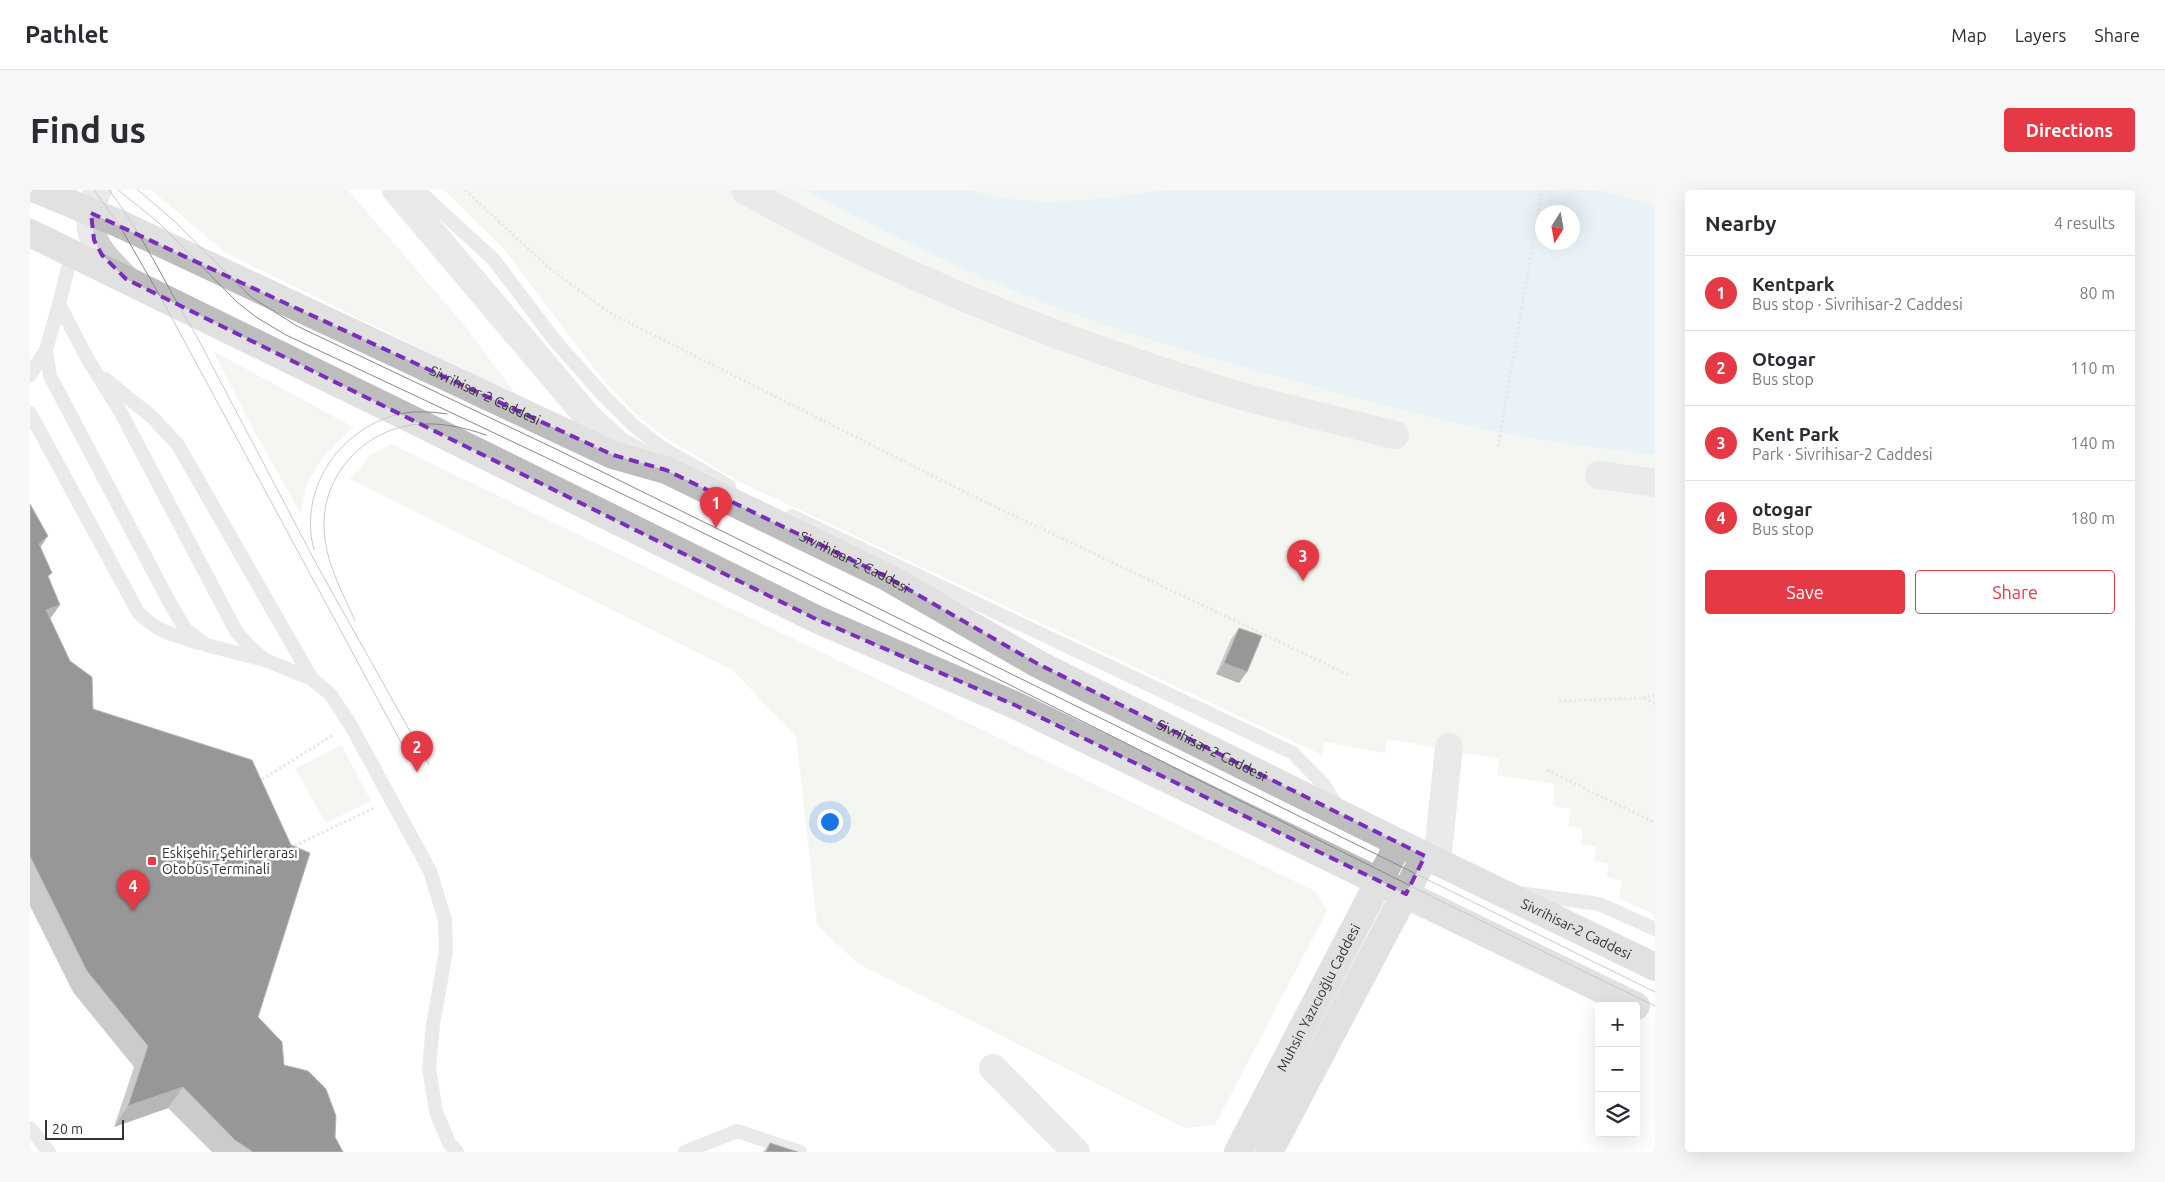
<!DOCTYPE html>
<html lang="en">
<head>
<meta charset="utf-8">
<style>
  :root { --surface:#fff; --page:#f7f7f7; --text:#2b2b33; --muted:#7c7c81; --line:#e1e1e2; --accent:#e63946 }
  body { margin:0; font-family:Ubuntu,sans-serif; background:var(--page); color:var(--text) }
  .controls { position:absolute; right:15px; bottom:15px; display:grid; overflow:hidden; border-radius:5px; box-shadow:0 5px 20px #0002 }
  .controls button { width:45px; height:45px; display:grid; place-items:center; padding:0; border:0; border-bottom:1px solid var(--line); background:var(--surface); color:var(--text); font:25px sans-serif }
  .compass { position:absolute; left:1505px; top:15px; width:45px; height:45px; border-radius:50%; background:var(--surface); box-shadow:0 5px 20px #0002; rotate:191deg }
  .scale { position:absolute; left:15px; bottom:12px; width:79px; box-sizing:border-box; padding-left:5px; border:2px solid #333; border-top:0; font-size:14px; line-height:18px; white-space:nowrap; color:#333; -webkit-text-stroke:4px #fff; paint-order:stroke }
  .you { position:absolute; left:799px; top:631px; width:18px; height:18px; margin:-12px; border:4px solid #fff; border-radius:50%; background:#1a73e8; box-shadow:0 0 0 8px #1a73e833 }
  .badge { display:grid; place-items:center; width:32px; height:32px; border-radius:50%; background:var(--accent); color:#fff; font-size:16px; font-weight:700 }
  .pin { position:absolute; translate:-50% -41px; filter:drop-shadow(0 1px 2px #0008) }
  .pin::after { content:''; position:absolute; top:26px; width:18px; height:15px; background:inherit; clip-path:polygon(0 0,100% 0,50% 100%) }
  .list { margin:0; padding:0; list-style:none }
  h2 { display:flex; justify-content:space-between; align-items:center; height:65px; margin:0; padding:0 20px; font-size:21px }
  h2 small { font-size:16px; font-weight:400; color:var(--muted) }
  .list li { display:grid; grid-template-columns:32px 1fr auto; gap:15px; align-items:center; box-sizing:border-box; height:75px; padding:0 20px; border-top:1px solid var(--line) }
  .list b { display:block; font-size:19px; white-space:nowrap }
  .list p { margin:0; font-size:16px; white-space:nowrap; color:var(--muted) }
  .list em { font-size:16px; font-style:normal; color:var(--muted) }
  .actions { display:flex; gap:10px; padding:15px 20px }
  .actions a { flex:1; padding:11px 0; border:1px solid var(--accent); border-radius:5px; text-align:center; font-size:18px; color:var(--accent) }
  .actions .main { background:var(--accent); color:#fff }
  .icon { flex:none; width:28px; height:28px; fill:none; stroke:currentColor; stroke-width:2; stroke-linecap:round; stroke-linejoin:round }
  .map { position:relative; flex:none; width:1625px; height:962px; overflow:hidden; border-radius:5px }
  header { display:flex; align-items:center; gap:30px; box-sizing:border-box; height:70px; padding:0 25px; background:var(--surface); border-bottom:1px solid var(--line) }
  header strong { font-size:24px }
  nav { display:flex; gap:28px; margin-inline-start:auto; font-size:18px }
  .intro { display:flex; align-items:center; justify-content:space-between; box-sizing:border-box; height:120px; padding:0 30px }
  h1 { margin:0; font-size:35px }
  .button { padding:12px 22px; border-radius:5px; background:var(--accent); color:#fff; font-size:18px; font-weight:700 }
  main { display:flex; gap:30px; padding:0 30px }
  aside { flex:1; background:var(--surface); border-radius:5px; box-shadow:0 5px 20px #0002 }
  .map>svg:first-child { display:block }
</style>
</head>
<body>
<header>
<strong>Pathlet</strong>
<nav><a>Map</a><a>Layers</a><a>Share</a></nav>
</header>
<div class="intro"><h1>Find us</h1><a class="button">Directions</a></div>
<main>
<div class="map">
<svg width="1625" height="962" viewBox="0 0 1625 962">
  <rect width="100%" height="100%" fill="#fff"/>
  <!-- green -->
  <path fill="#e6ecdf" fill-rule="evenodd" d="M121,0H318L434,135L487,206L196,63Z
    M414,0H1625V725L1589,708L1592,691L1576,687L1579,674L1564,671L1566,657L1551,654L1553,639L1538,636L1541,619L1524,616V594L1467,585L1469,569L1357,549L1355,563L1294,552L1292,565L708,291L637,249L606,225L573,190L474,59ZM1512,22H1542V52H1512Z
    M183,161L323,237L293,267L276,296L271,324L229,250Z
    M361,254L1285,701L1297,721L1185,935L1155,938L827,773L787,735L766,546L701,479L320,289L341,265Z
    M311,555L341,611L296,633L265,579Z"/>
  <!-- water -->
  <path fill="#cfe2ee" fill-rule="evenodd" d="M775,0H939C1003,20 1069,10 1134,0H1567L1625,16V265C1583,259 1542,255 1500,248C1422,234 1345,213 1269,192C1190,170 1112,149 1036,121C946,88 860,45 775,0ZM1512,22H1542V52H1512Z"/>
  <g fill="none" stroke-linecap="round" stroke-linejoin="round">
    <!-- path -->
    <path stroke="#cdcdcd" stroke-width="3" stroke-dasharray="2.5 2.5" stroke-linecap="butt" d="M435,0L519,78L580,123L945,307L1321,486
      M1468,257L1512,0
      M1613,508L1625,505
      M1529,511L1613,508L1625,513
      M1517,580L1625,633
      M228,592L303,545
      M260,658L344,618"/>
    <!-- lane -->
    <path stroke="#d0d0d0" stroke-width="14" d="M388,0L464,70L526,152L574,206L603,235L631,257L699,296
      M42,62L29,114L57,168L90,221L206,441L219,456L235,470L282,489L300,504L320,534L400,681L415,730L416,761L403,835L399,878L406,922L419,953L427,962
      M29,114L16,160L20,186L141,415L155,439L176,455L231,469
      M0,185L16,160
      M75,189L122,227L148,255L282,489
      M0,223L108,422C127,442 144,445 169,453
      M762,326L1263,563L1294,595L1308,618
      M1489,703L1569,714L1625,739
      M0,938L19,962
      M655,962L707,941L770,962"/>
    <!-- street -->
    <path stroke="#d0d0d0" stroke-width="28" d="M68,0C49,41 67,60 95,88
      M366,0L558,227L589,256L614,269
      M715,0C862,84 1020,147 1181,197C1242,216 1304,229 1365,245
      M1569,285L1625,293
      M1407,672L1419,557
      M963,878L1046,962"/>
    <!-- secondary -->
    <g stroke="#bdbdbd" stroke-width="28">
      <path id="s1" d="M8,0L88,33L583,265L636,280L857,387L1008,474L1369,653L1625,777"/>
      <path d="M0,43L371,224L786,429L987,516L1606,816"/>
      <path id="s2" d="M1208,962L1369,653"/>
      <path d="M1239,962L1395,666"/>
    </g>
    <!-- tram -->
    <path stroke="#888" stroke-width="1" d="M64,0L88,33L130,106L387,582
      M79,0C114,45 136,97 166,145L288,377L399,575
      M88,0L128,32L207,112L226,127L256,145C429,226 603,308 774,392C1058,533 1340,678 1625,816
      M108,0L143,30L221,107L267,136L528,260L1625,802
      M284,360C269,304 303,248 356,228C376,220 397,221 417,224
      M325,431C314,405 298,377 295,349C286,289 334,236 393,234C414,233 436,238 456,245"/>
  </g>
  <!-- wall -->
  <path fill="#8c8c8c" d="M0,314L18,388L20,429L63,519L254,875L305,947L313,962H182L138,918L84,937L104,877L43,802L0,716Z
    M1209,438V493L1186,484L1201,449Z
    M740,953L768,962H733Z"/>
  <!-- shaded-wall -->
  <path fill="#5f5f5f" d="M18,346L4,367L9,354Z
    M30,415L15,436L16,420Z
    M1194,473L1217,482L1209,493L1186,484Z
    M153,897L138,918L84,937L98,916Z"/>
  <!-- building -->
  <path fill="#1a1a1a" stroke="#5f5f5f" d="M0,314L18,346L9,354L22,383L18,386L30,415L16,420L40,471L62,487L63,519L222,570L261,655L280,663L228,827L252,852L254,875L278,881L296,899L306,926L305,947L313,962H223L205,950L153,897L98,916L118,856L57,781L0,666Z
    M1209,438L1232,446L1217,482L1194,473Z
    M740,953L768,962H736Z"/>
  <!-- marked area -->
  <path d="M0 0H1625V962H0ZM61,23L583,265L636,280L857,387L1008,474L1395,666L1376,704L987,516L786,429L96,89L72,65L64,50Z" fill="#fff" fill-opacity=".55" fill-rule="evenodd"/>
  <path fill="none" stroke="#7b2cbf" stroke-width="4" stroke-dasharray="10 6" stroke-linejoin="round" d="M61,23L583,265L636,280L857,387L1008,474L1395,666L1376,704L987,516L786,429L96,89L72,65L64,50Z"/>
  <!-- markers -->
  <rect fill="#e63946" stroke="#fff" stroke-width="2" x="117" y="666" width="10" height="10" rx="2.5"/>
  <g text-anchor="middle" dominant-baseline="central" stroke-width="5" stroke-linejoin="round" paint-order="stroke">
    <!-- street labels -->
    <g font-size="14" fill="#333" stroke="#fff">
      <text stroke="none"><textPath href="#s1" startOffset="492">Sivrihisar-2 Caddesi</textPath></text>
      <text stroke="none"><textPath href="#s1" startOffset="898">Sivrihisar-2 Caddesi</textPath></text>
      <text stroke="none"><textPath href="#s1" startOffset="1302">Sivrihisar-2 Caddesi</textPath></text>
      <text stroke="none"><textPath href="#s1" startOffset="1708">Sivrihisar-2 Caddesi</textPath></text>
      <text stroke="none"><textPath href="#s2" startOffset="174">Muhsin Yazıcıoğlu Caddesi</textPath></text>
    </g>
    <!-- poi labels -->
    <g font-size="14" fill="#333" stroke="#fff" text-anchor="start">
      <text x="132" y="663">Eskişehir Şehirlerarası<tspan x="132" dy="16">Otobüs Terminali</tspan></text>
    </g>
  </g>
</svg>
<div class="controls">
<button>+</button>
<button>−</button>
<button><svg class="icon" aria-label="layers" viewBox="0 0 24 24"><path d="M12 4l9 5-9 5-9-5zM3 14l9 5 9-5"/></svg></button>
</div>
<svg class="compass" viewBox="-18 -18 36 36"><path d="M0-13l5 13h-10z" fill="#e53935"/><path d="M0 13l5-13h-10z" fill="#7c7c81"/></svg>
<div class="scale">20 m</div>
<div class="you"></div>
<div class="pin badge" style="left:686px;top:338px">1</div>
<div class="pin badge" style="left:387px;top:582px">2</div>
<div class="pin badge" style="left:1273px;top:391px">3</div>
<div class="pin badge" style="left:103px;top:721px">4</div>
</div>
<aside>
<h2>Nearby<small>4 results</small></h2>
<ul class="list">
<li><span class="badge">1</span><div><b>Kentpark</b><p>Bus stop · Sivrihisar-2 Caddesi</p></div><em>80 m</em></li>
<li><span class="badge">2</span><div><b>Otogar</b><p>Bus stop</p></div><em>110 m</em></li>
<li><span class="badge">3</span><div><b>Kent Park</b><p>Park · Sivrihisar-2 Caddesi</p></div><em>140 m</em></li>
<li><span class="badge">4</span><div><b>otogar</b><p>Bus stop</p></div><em>180 m</em></li>
</ul>
<div class="actions"><a class="main">Save</a><a>Share</a></div>
</aside>
</main>
</body>
</html>
